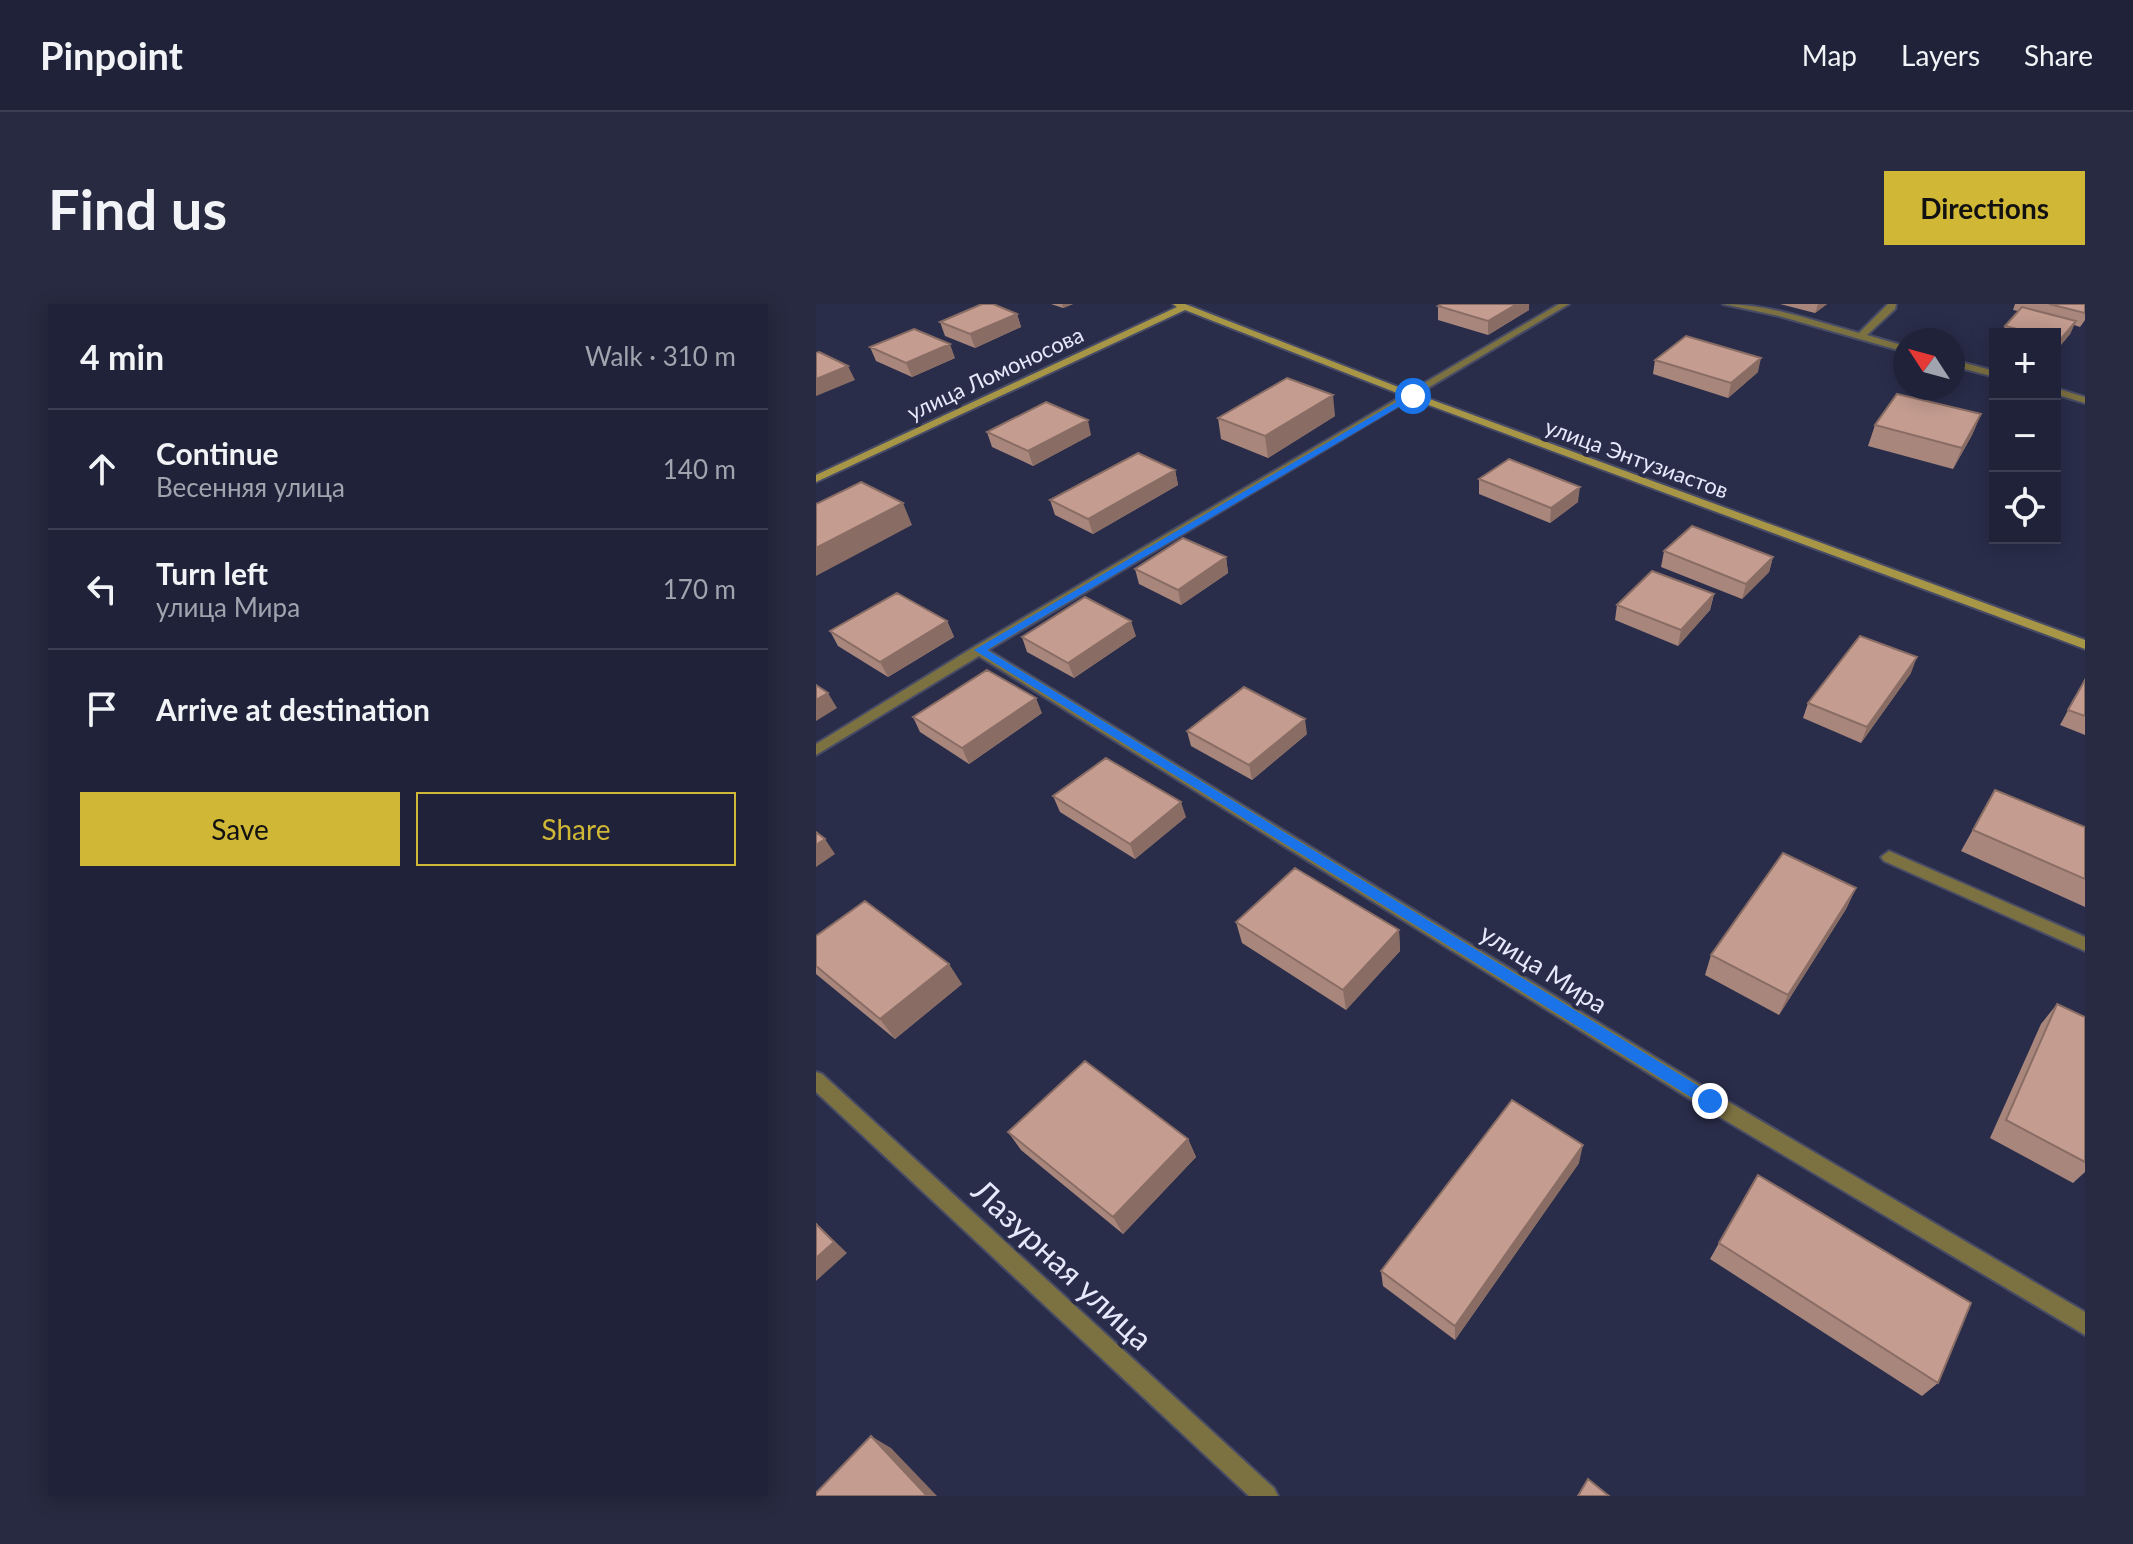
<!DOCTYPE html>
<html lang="en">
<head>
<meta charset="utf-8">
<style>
  :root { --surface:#1f2238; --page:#272a40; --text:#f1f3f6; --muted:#a1a4ae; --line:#3c3f53; --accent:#d1b736 }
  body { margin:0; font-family:Lato,sans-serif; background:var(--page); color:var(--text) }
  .controls { position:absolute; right:24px; top:24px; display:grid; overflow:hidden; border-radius:0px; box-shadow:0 4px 20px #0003 }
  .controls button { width:72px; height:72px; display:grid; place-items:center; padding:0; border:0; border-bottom:2px solid var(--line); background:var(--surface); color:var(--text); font:40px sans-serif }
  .compass { position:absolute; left:1077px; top:24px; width:72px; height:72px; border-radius:50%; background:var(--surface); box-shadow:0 4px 20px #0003; rotate:306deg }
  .stop { position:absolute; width:24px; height:24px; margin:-18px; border:6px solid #1a73e8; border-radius:50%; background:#fff }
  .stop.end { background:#1a73e8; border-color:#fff; box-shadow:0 2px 8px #0008 }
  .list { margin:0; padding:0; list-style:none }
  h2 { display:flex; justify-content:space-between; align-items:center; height:104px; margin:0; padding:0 32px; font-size:34px }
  h2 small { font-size:26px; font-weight:400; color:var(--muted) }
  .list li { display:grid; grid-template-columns:52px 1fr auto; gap:24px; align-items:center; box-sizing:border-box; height:120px; padding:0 32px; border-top:2px solid var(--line) }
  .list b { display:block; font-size:30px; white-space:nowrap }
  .list p { margin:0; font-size:26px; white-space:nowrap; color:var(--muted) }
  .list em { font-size:26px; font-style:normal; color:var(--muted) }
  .actions { display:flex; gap:16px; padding:24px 32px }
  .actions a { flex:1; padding:18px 0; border:2px solid var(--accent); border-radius:0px; text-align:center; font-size:28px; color:var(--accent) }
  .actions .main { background:var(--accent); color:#111 }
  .icon { flex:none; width:44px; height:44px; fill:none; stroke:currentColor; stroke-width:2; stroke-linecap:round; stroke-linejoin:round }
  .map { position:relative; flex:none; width:1269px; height:1192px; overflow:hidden; border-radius:0px }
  header { display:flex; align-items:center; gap:48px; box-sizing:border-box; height:112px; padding:0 40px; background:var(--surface); border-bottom:2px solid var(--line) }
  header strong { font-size:38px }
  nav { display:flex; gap:44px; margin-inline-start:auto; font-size:28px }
  .intro { display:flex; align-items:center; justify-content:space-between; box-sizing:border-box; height:192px; padding:0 48px }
  h1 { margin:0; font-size:56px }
  .button { padding:20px 36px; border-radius:0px; background:var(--accent); color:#111; font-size:28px; font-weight:700 }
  main { display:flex; gap:48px; padding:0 48px }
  aside { flex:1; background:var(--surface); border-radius:0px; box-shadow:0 4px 20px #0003 }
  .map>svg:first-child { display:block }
</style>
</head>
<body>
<header>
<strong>Pinpoint</strong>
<nav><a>Map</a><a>Layers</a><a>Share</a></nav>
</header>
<div class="intro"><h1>Find us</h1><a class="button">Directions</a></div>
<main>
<aside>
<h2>4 min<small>Walk · 310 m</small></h2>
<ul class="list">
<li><svg class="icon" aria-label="ahead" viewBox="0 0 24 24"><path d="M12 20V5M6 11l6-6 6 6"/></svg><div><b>Continue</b><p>Весенняя улица</p></div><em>140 m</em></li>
<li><svg class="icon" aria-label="left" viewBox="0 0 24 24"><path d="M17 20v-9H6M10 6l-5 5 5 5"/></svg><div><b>Turn left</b><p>улица Мира</p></div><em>170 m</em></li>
<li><svg class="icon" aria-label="arrive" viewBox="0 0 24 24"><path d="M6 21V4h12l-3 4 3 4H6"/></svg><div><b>Arrive at destination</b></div></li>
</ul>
<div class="actions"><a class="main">Save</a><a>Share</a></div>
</aside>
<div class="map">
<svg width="1269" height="1192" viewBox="0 0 1269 1192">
  <rect width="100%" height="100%" fill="#292d4a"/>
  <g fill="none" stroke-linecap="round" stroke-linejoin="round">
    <!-- lane casing -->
    <g stroke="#474b66" stroke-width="4">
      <path id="lane" d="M1073,547L1269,633V647L1068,557L1065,553Z"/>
    </g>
    <!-- street casing -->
    <g stroke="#474b66" stroke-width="4">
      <path id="street" d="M743,0H753L172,346L901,791L1269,1008V1031L887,803L163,352L0,451V440L158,343Z
        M907,0C953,0 998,17 1043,29L1072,0H1080L1079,5L1051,31L1089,42V48L963,12Z
        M1137,56L1179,67V73L1137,62Z
        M1239,84L1269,93V99L1239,90Z
        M0,768L6,770L458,1184L462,1192H433L0,788Z"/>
    </g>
    <!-- secondary casing -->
    <g stroke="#474b66" stroke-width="4">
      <path id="secondary" d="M357,0H369L600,90L1269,336V345L594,94L369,6L0,178V171L361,3Z"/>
    </g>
    <!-- lane -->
    <use href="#lane" fill="#7c7141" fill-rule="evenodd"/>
    <!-- street -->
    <use href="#street" fill="#7c7141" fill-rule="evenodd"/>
    <!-- secondary -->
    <use href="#secondary" fill="#a79645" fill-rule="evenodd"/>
  </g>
  <!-- wall -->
  <path fill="#a9867c" d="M235,0H257L247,4Z
    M626,0H713V6L672,31L622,16V2Z
    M964,0H1011L999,9Z
    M1199,0H1269V16L1264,23L1258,21L1254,30L1239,48V30H1186L1189,22L1202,7L1197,6Z
    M201,10L205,23L159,44L129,32L124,18Z
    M54,43L139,54L96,73L60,57Z
    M839,56L942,68L912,94L837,70Z
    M1165,110L1156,131L1137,165L1052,142L1059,121Z
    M519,112L452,154L405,135L402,114Z
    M171,128L275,131L217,162L176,143Z
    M359,166L362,181L277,230L239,211L234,196Z
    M663,175L762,198L734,219L663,190Z
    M848,247L957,253L953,268L926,295L845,263Z
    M410,253L412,269L365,301L323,280L319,265Z
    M898,290L894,306L862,342L799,316L801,301Z
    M131,317L138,333L72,373L22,342L14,327Z
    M320,332L258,374L211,348L206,333Z
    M1095,369L1045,439L987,414L992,399Z
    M1269,375V431L1244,421Z
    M226,409L153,460L104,428L97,413Z
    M371,427L491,430L436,476L375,442Z
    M1179,486L1269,523V603L1145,547Z
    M237,492L370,513L319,555L244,508Z
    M1040,584L1030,605L963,711L889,671L895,651Z
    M420,618L583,626L584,647L530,706L426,639Z
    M0,632L146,680L79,735L0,670Z
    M1241,700L1269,713V868L1257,879L1174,834L1225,720Z
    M192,828L372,835L380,853L307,930L205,846Z
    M763,859L639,1036L567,982L565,967Z
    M903,939L1122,1079L1106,1092L894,955Z"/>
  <!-- shaded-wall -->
  <path fill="#896d65" d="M246,0H257L247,4Z
    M701,0H713V6L672,31V17Z
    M1002,0H1011L999,9Z
    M201,10L205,23L159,44L154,30Z
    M1260,17L1254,30L1239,48L1244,36Z
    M134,40L139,54L96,73L90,59Z
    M945,54L942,68L912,94L915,79Z
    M32,62L39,76L0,92V75Z
    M517,91L519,112L452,154L449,132Z
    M1165,110L1156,131L1137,165L1146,144Z
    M272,116L275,131L217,162L212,147Z
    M359,166L362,181L277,230L272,215Z
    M764,183L762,198L734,219L735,204Z
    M87,199L96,221L0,272V244Z
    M410,253L412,269L365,301L362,286Z
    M957,253L953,268L926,295L930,280Z
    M898,290L894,306L862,342L865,326Z
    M131,317L138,333L72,373L64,358Z
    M315,317L320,332L258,374L252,359Z
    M1101,353L1095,369L1045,439L1051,423Z
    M12,389L21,404L0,417V396Z
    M220,394L226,409L153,460L146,444Z
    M489,415L491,430L436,476L433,461Z
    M365,498L370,513L319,555L314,540Z
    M9,535L19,550L0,563V541Z
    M1040,584L1030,605L963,711L972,691Z
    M583,626L584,647L530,706L527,686Z
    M133,660L146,680L79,735L64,715Z
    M372,835L380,853L307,930L297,913Z
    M767,841L763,859L639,1036V1022Z
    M0,919L31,949L0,977Z
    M55,1132L75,1144L121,1192H111Z"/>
  <!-- building -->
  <path fill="#c49c90" stroke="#896d65" stroke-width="2" d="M166,0H177L201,10L154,30L124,18Z
    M626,0H701L672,17L622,2Z
    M1233,0H1269V9Z
    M1206,3L1260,17L1244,36L1239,35V30H1221L1189,22Z
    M98,25L134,40L90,59L54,43Z
    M870,32L945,54L915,79L839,56Z
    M3,48L32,62L0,75V49Z
    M471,74L517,91L449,132L402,114Z
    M1081,90L1165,110L1146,144L1059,121Z
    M230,98L272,116L212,147L171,128Z
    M322,149L359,166L272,215L234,196Z
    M693,155L764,183L735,204L663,175Z
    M45,178L87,199L0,244V200Z
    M876,222L957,253L930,280L848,247Z
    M367,234L410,253L362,286L319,265Z
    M836,267L898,290L865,326L801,301Z
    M81,289L131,317L64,358L14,327Z
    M269,293L315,317L252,359L206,333Z
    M1044,332L1101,353L1051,423L992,399Z
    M171,366L220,394L146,444L97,413Z
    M1269,376V412L1252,406Z
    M0,381L12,389L0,396Z
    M428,383L489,415L433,461L371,427Z
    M290,454L365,498L314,540L237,492Z
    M1179,486L1269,523V575L1157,526Z
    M0,528L9,535L0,541Z
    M967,549L1040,584L972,691L895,651Z
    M479,564L583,626L527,686L420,618Z
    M49,597L133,660L64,715L0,662V632Z
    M1241,700L1269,713V858L1190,816Z
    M269,757L372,835L297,913L192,828Z
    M696,796L767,841L639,1022L565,967Z
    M942,871L1155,999L1122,1079L903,939Z
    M0,920L18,938L0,954Z
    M55,1132L111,1192H0V1189Z
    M772,1175L793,1192H762Z"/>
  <!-- route -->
  <path fill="#1a73e8" d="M594,90L601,92L171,346L899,792V802H889L158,346Z"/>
  <g text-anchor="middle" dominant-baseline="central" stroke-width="8" stroke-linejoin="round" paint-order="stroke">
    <!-- far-street labels -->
    <g font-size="22" fill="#e6e9fc" stroke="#292d4a">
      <text transform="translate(179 69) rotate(-25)">улица Ломоносова</text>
      <text transform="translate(821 154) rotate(20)">улица Энтузиастов</text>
    </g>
    <!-- street labels -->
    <g font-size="26" fill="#e6e9fc" stroke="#292d4a">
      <text transform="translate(728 664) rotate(32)">улица Мира</text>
    </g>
    <!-- near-street labels -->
    <g font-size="32" fill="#e6e9fc" stroke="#292d4a">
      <text transform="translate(247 960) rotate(43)">Лазурная улица</text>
    </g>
  </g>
</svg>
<div class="controls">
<button>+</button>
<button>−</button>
<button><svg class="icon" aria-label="locate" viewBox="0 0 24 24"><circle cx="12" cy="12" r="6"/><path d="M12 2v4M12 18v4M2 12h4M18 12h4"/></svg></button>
</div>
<svg class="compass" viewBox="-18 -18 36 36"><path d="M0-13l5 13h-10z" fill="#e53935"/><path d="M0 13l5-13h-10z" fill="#a1a4ae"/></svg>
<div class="stop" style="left:597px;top:92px"></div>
<div class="stop end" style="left:894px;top:797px"></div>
</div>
</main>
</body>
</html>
